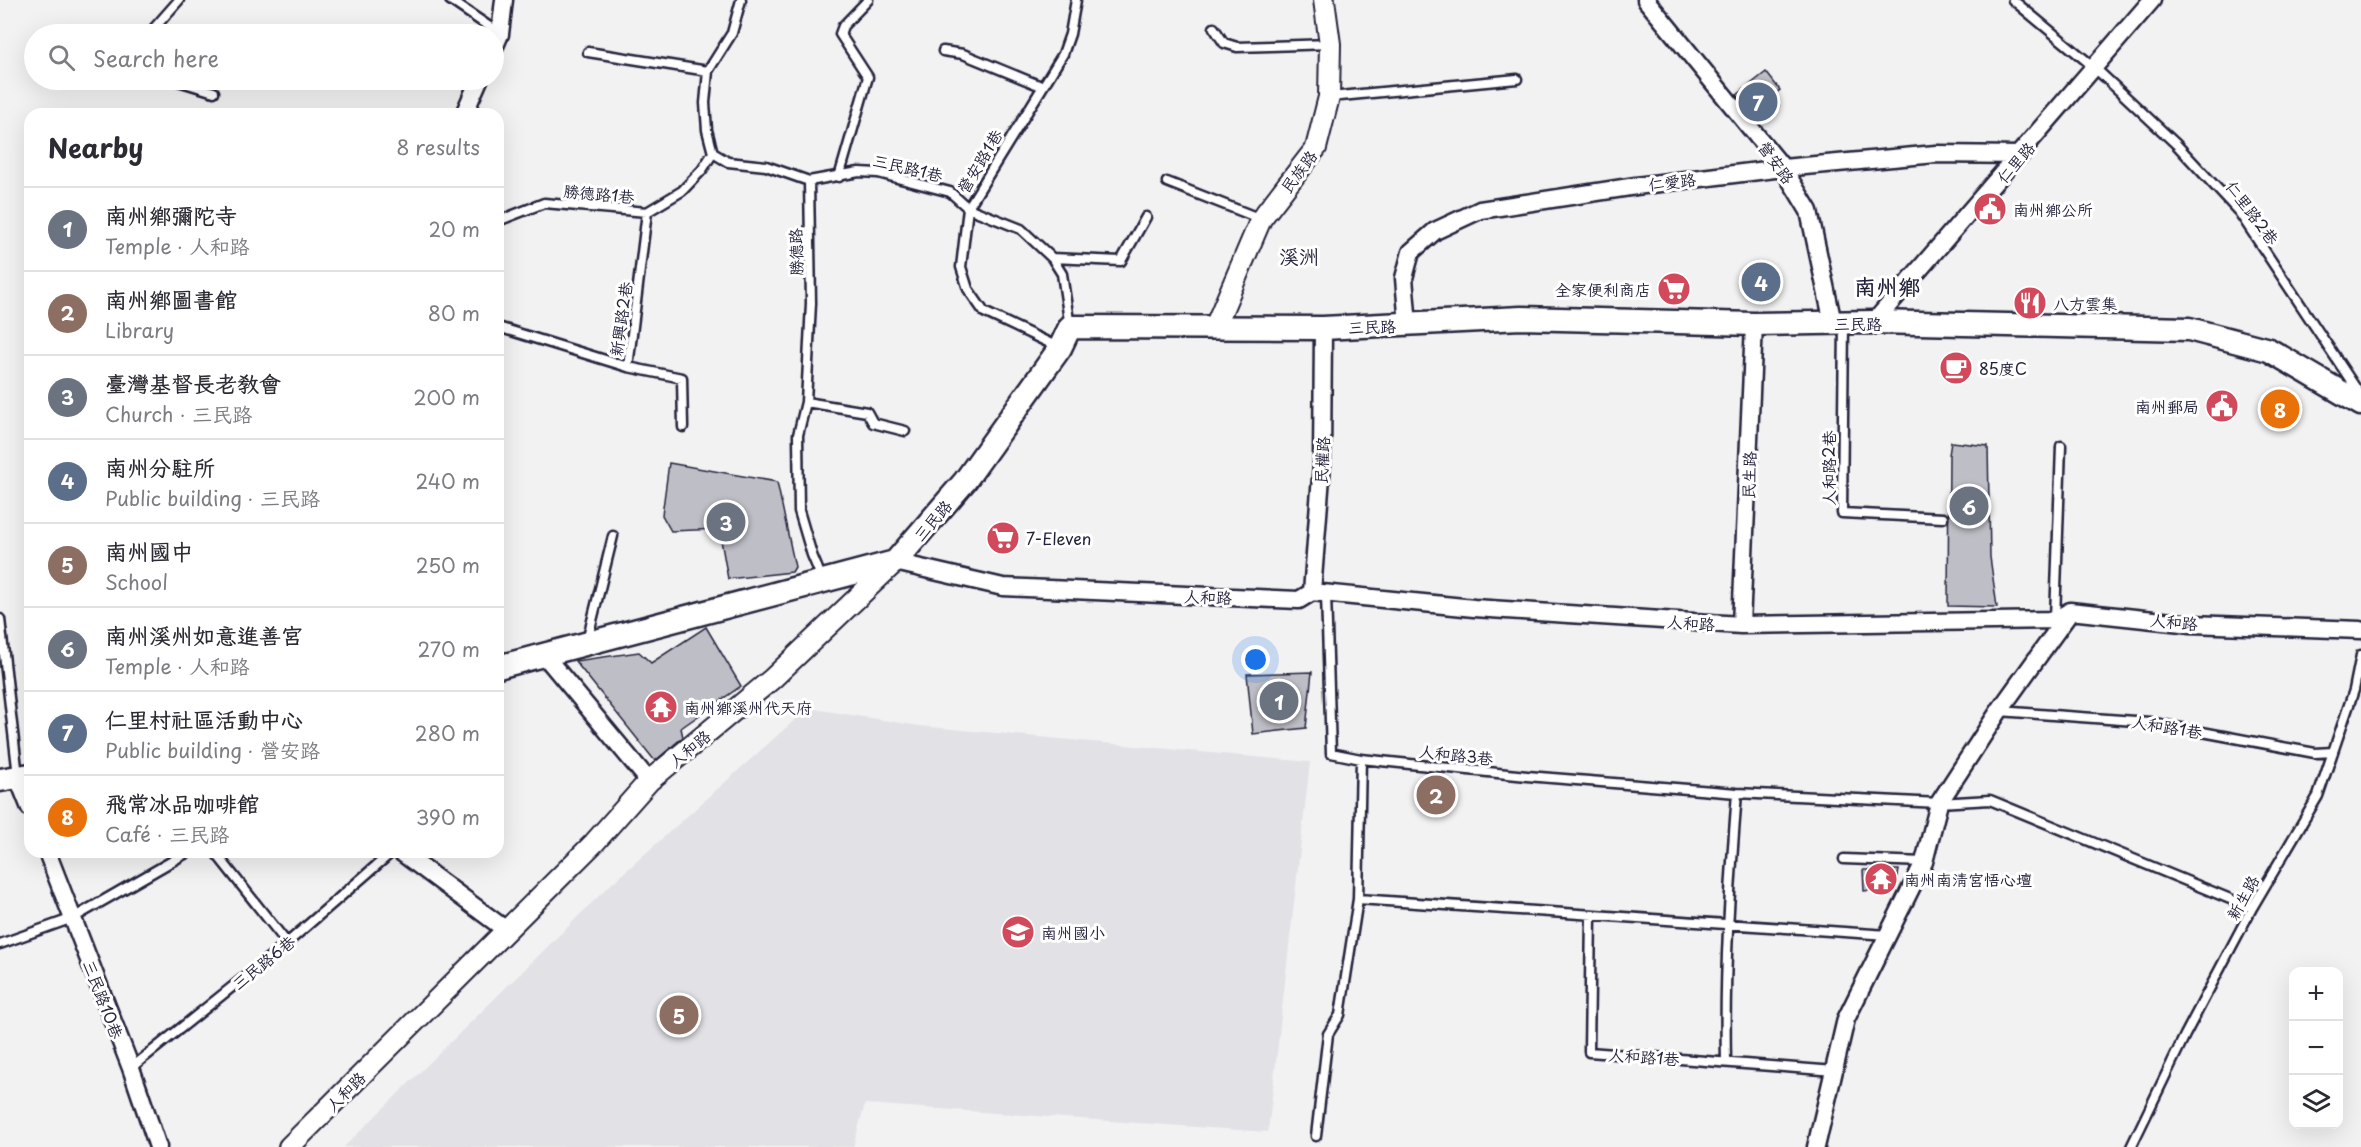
<!DOCTYPE html>
<html lang="en">
<head>
<meta charset="utf-8">
<style>
  :root { --surface:#fff; --page:#f2f2f3; --text:#2b2b33; --muted:#7c7c81; --line:#e1e1e2; --accent:#ea580c }
  body { margin:0; font-family:"Playpen Sans","LXGW WenKai TC",sans-serif; background:var(--page); color:var(--text) }
  .controls { position:absolute; right:18px; bottom:18px; display:grid; overflow:hidden; border-radius:12px; box-shadow:0 6px 24px #0002 }
  .controls button { width:54px; height:54px; display:grid; place-items:center; padding:0; border:0; border-bottom:2px solid var(--line); background:var(--surface); color:var(--text); font:30px sans-serif }
  .you { position:absolute; left:1256px; top:660px; width:21px; height:21px; margin:-15px; border:4px solid #fff; border-radius:50%; background:#1a73e8; box-shadow:0 0 0 9px #1a73e833 }
  .badge { display:grid; place-items:center; width:39px; height:39px; border-radius:50%; background:var(--accent); color:#fff; font-size:20px; font-weight:700 }
  .pin { position:absolute; translate:-50% -50%; border:3px solid #fff; box-shadow:0 2px 6px #0006 }
  .list { margin:0; padding:0; list-style:none }
  h2 { display:flex; justify-content:space-between; align-items:center; height:78px; margin:0; padding:0 24px; font-size:26px }
  h2 small { font-size:20px; font-weight:400; color:var(--muted) }
  .list li { display:grid; grid-template-columns:39px 1fr auto; gap:18px; align-items:center; box-sizing:border-box; height:84px; padding:0 24px; border-top:2px solid var(--line) }
  .list b { display:block; font-size:22px; white-space:nowrap }
  .list p { margin:0; font-size:20px; white-space:nowrap; color:var(--muted) }
  .list em { font-size:20px; font-style:normal; color:var(--muted) }
  .icon { flex:none; width:33px; height:33px; fill:none; stroke:currentColor; stroke-width:2; stroke-linecap:round; stroke-linejoin:round }
  .map { position:relative; flex:none; width:2361px; height:1147px; overflow:hidden }
  .search { position:absolute; background:var(--surface); box-shadow:0 6px 24px #0002; left:24px; top:24px; width:480px; height:66px; display:flex; align-items:center; gap:15px; box-sizing:border-box; padding:0 21px; border-radius:33px; color:var(--muted); font-size:22px }
  .panel { position:absolute; background:var(--surface); box-shadow:0 6px 24px #0002; left:24px; top:108px; width:480px; height:750px; border-radius:18px }
  .map>svg:first-child { display:block }
</style>
</head>
<body>
<div class="map">
<svg width="2361" height="1147" viewBox="0 0 2361 1147">
  <rect width="100%" height="100%" fill="#f2f2f3"/>
  <filter id="ink" filterUnits="userSpaceOnUse"><feTurbulence type="fractalNoise" baseFrequency=".0167" numOctaves="2"/><feDisplacementMap in="SourceGraphic" scale="12" xChannelSelector="R" yChannelSelector="G"/><feConvolveMatrix kernelMatrix="1 2 1 2 8 2 1 2 1" color-interpolation-filters="sRGB"/></filter>
  <g filter="url(#ink)">
    <!-- built -->
    <path fill="#e2e2e6" d="M808,708L920,726L1310,762L1268,1132L865,1104L853,1147H344L608,887Z"/>
    <!-- building -->
    <path fill="#bebec6" stroke="#22223b" stroke-width="1.5" d="M1766,72L1780,90L1771,97L1779,106L1759,123L1737,95Z
      M1951,442L1988,446L1990,557L1997,607L1948,606L1949,455Z
      M669,463L777,482L795,567L792,572L728,579L719,529L671,531L662,515Z
      M706,627L741,686L681,728L683,737L655,761L575,661L639,652L651,663Z
      M1312,672L1306,728L1253,734L1247,674Z
      M1863,870H1899L1896,887L1864,891Z"/>
    <g fill="none" stroke-linecap="round" stroke-linejoin="round">
      <!-- service casing -->
      <g stroke="#22223b" stroke-width="13">
        <path id="service" d="M450,0L500,34
          M741,0L732,33L708,71L705,103L707,130L713,153L728,162L766,166L809,181L811,303L806,402L798,435L799,511L812,555L822,579
          M2013,0L2095,68L2176,144L2239,212L2361,396
          M1214,28L1224,43L1237,47L1330,44
          M149,34L179,0
          M943,51L963,54L1041,86
          M588,52L708,71
          M175,80L214,92
          M1330,97L1517,79
          M839,177L868,77L840,34L843,26L868,0
          M809,181L859,172L878,173L950,192L968,208L1021,229L1052,258L1062,274L1070,327
          M1167,182L1261,219
          M498,221L544,203L647,212L682,191L702,170L713,153
          M1052,258L1121,261L1146,217
          M1844,323L1842,513L1943,518
          M498,327L628,367L647,212
          M1058,347L984,312L968,289L961,267L968,208L1063,54L1070,34L1076,0
          M628,367L682,378L683,427
          M806,402L867,412L873,423L905,431
          M1326,594L1331,753L1361,759L1527,776L1737,793L1939,803L1990,800L2252,908
          M0,619L18,776
          M2055,619L2061,446
          M587,641L613,536
          M1999,711L2149,722L2315,753L2333,752
          M215,852L287,943
          M1844,859L1924,862
          M1358,899L1888,935
          M1591,916L1589,1052L1835,1071
          M0,944L73,918L188,852
          M1726,1062C1724,972 1730,883 1737,793
          M131,1068L287,943L392,852
          M1316,1136L1328,1034L1340,1015L1358,899L1361,759
          M2131,1147L2185,1035L2252,908L2318,796L2354,690L2361,655"/>
      </g>
      <!-- minor casing -->
      <g stroke="#22223b" stroke-width="21">
        <path id="minor" d="M1646,0L1783,168L1809,211L1833,323
          M494,48L500,34L504,0
          M464,114L479,80
          M1874,322L2152,0
          M1408,325L1404,278L1411,252L1435,231L1480,210L1636,186L1783,168L1936,154L2021,155
          M895,562L1003,587L1299,600L1312,592L1474,608L1741,625L2055,620L2070,611L2191,624L2361,630
          M1312,592L1322,464L1323,328
          M1741,625L1754,324
          M545,656L649,781
          M18,778L30,808
          M47,852L131,1068L158,1147
          M401,852L506,930
          M1816,1147L1846,1019L1924,862L1939,803L1999,711L2068,615"/>
      </g>
      <!-- tertiary casing -->
      <g stroke="#22223b" stroke-width="24">
        <path id="tertiary" d="M1215,327L1261,219L1316,148L1329,97L1330,44L1324,0
          M289,1147L594,843L649,781L772,679L895,562"/>
      </g>
      <!-- secondary casing -->
      <g stroke="#22223b" stroke-width="27">
        <path id="secondary" d="M498,667L895,562L965,481L1060,348L1070,327L1323,328L1521,318L1754,324L1874,322L2189,329L2269,350L2361,404
          M0,780L30,775"/>
      </g>
      <!-- service -->
      <use href="#service" stroke="#fff" stroke-width="8"/>
      <!-- minor -->
      <use href="#minor" stroke="#fff" stroke-width="16"/>
      <!-- tertiary -->
      <use href="#tertiary" stroke="#fff" stroke-width="20"/>
      <!-- secondary -->
      <use href="#secondary" stroke="#fff" stroke-width="22"/>
    </g>
  </g>
  <!-- icons -->
  <defs>
    <g id="civic-disc" transform="scale(1.725)"><circle r="9.5" fill="#d1495b" stroke="#fff"/><path d="M-.6-6.5H3V-4.5H.6V-3L4-1V1h2V6H-6V1h2V-1L-.6-3ZM-1.2 2.5V6h2.4V2.5Z" fill="#fff"/></g>
    <g id="supermarket-disc" transform="scale(1.725)"><circle r="9.5" fill="#d1495b" stroke="#fff"/><path d="M-6-5.5h2.5l.6 2H6L4.5 2H-2.5L-4.4-4H-6ZM-1.5 3.2a1.3 1.3 0 1 0 .1 0ZM3 3.2a1.3 1.3 0 1 0 .1 0Z" fill="#fff"/></g>
    <g id="restaurant-disc" transform="scale(1.725)"><circle r="9.5" fill="#d1495b" stroke="#fff"/><path d="M-5-6h1v4h1v-4h1v4h1v-4h1v5L-1.5 .5V6h-2V.5L-5-1ZM5-6V6H3V1.5H1.5Q1.5-4 5-6Z" fill="#fff"/></g>
    <g id="cafe-disc" transform="scale(1.725)"><circle r="9.5" fill="#d1495b" stroke="#fff"/><path d="M-5.5-4.5H6V0H3Q3 3.5 0 3.5H-2.5Q-5.5 3.5-5.5 0ZM3-3.2v2h1.7v-2ZM-6 4.5H4V6H-6Z" fill="#fff"/></g>
    <g id="temple-disc" transform="scale(1.725)"><circle r="9.5" fill="#d1495b" stroke="#fff"/><path d="M0-6L5-2H3V0L6.5 2.5H4V6H1.5V3h-3V6H-4V2.5H-6.5L-3 0V-2H-5Z" fill="#fff"/></g>
    <g id="school-disc" transform="scale(1.725)"><circle r="9.5" fill="#d1495b" stroke="#fff"/><path d="M0-5L7-2L0 1L-7-2ZM-4 1L0 2.5L4 1V4Q0 6-4 4Z" fill="#fff"/></g>
  </defs>
  <g fill-rule="evenodd">
    <use href="#civic-disc" x="1990" y="209"/>
    <use href="#supermarket-disc" x="1674" y="289"/>
    <use href="#restaurant-disc" x="2030" y="303"/>
    <use href="#cafe-disc" x="1956" y="368"/>
    <use href="#civic-disc" x="2222" y="406"/>
    <use href="#supermarket-disc" x="1003" y="538"/>
    <use href="#temple-disc" x="661" y="707"/>
    <use href="#temple-disc" x="1881" y="879"/>
    <use href="#school-disc" x="1018" y="932"/>
  </g>
  <g text-anchor="middle" dominant-baseline="central" stroke-width="6" stroke-linejoin="round" paint-order="stroke">
    <!-- street labels -->
    <g font-size="16" fill="#22223b" stroke="#fff">
      <text transform="translate(979 161) rotate(-59)">營安路1巷</text>
      <text transform="translate(1777 162) rotate(54)">營安路</text>
      <text transform="translate(2015 162) rotate(-49)">仁里路</text>
      <text transform="translate(908 167) rotate(13)">三民路1巷</text>
      <text transform="translate(1298 171) rotate(-53)">民族路</text>
      <text transform="translate(1672 181) rotate(-7)">仁愛路</text>
      <text transform="translate(599 193) rotate(5)">勝德路1巷</text>
      <text transform="translate(2253 212) rotate(53)">仁里路2巷</text>
      <text transform="translate(795 252) rotate(-91)">勝德路</text>
      <text transform="translate(620 319) rotate(-82)">新興路2巷</text>
      <text x="1858" y="323">三民路</text>
      <text transform="translate(1372 326) rotate(-2)">三民路</text>
      <text transform="translate(1321 460) rotate(-87)">民權路</text>
      <text transform="translate(1828 468) rotate(-90)">人和路2巷</text>
      <text transform="translate(1748 475) rotate(-88)">民生路</text>
      <text transform="translate(932 520) rotate(-49)">三民路</text>
      <text transform="translate(1208 596) rotate(2)">人和路</text>
      <text transform="translate(2174 621) rotate(5)">人和路</text>
      <text transform="translate(1691 622) rotate(4)">人和路</text>
      <text transform="translate(2167 726) rotate(9)">人和路1巷</text>
      <text transform="translate(689 748) rotate(-40)">人和路</text>
      <text transform="translate(1456 754) rotate(6)">人和路3巷</text>
      <text transform="translate(2242 897) rotate(-61)">新生路</text>
      <text transform="translate(263 962) rotate(-39)">三民路6巷</text>
      <text transform="translate(104 999) rotate(69)">三民路10巷</text>
      <text transform="translate(1644 1056) rotate(4)">人和路1巷</text>
      <text transform="translate(345 1091) rotate(-45)">人和路</text>
    </g>
    <!-- poi labels -->
    <g font-size="16" fill="#22223b" stroke="#fff" text-anchor="start">
      <text x="2013" y="209">南州鄉公所</text>
      <text x="1651" y="289" text-anchor="end">全家便利商店</text>
      <text x="2053" y="303">八方雲集</text>
      <text x="1979" y="368">85度C</text>
      <text x="2199" y="406" text-anchor="end">南州郵局</text>
      <text x="1026" y="538">7-Eleven</text>
      <text x="684" y="707">南州鄉溪州代天府</text>
      <text x="1904" y="879">南州南清宮悟心壇</text>
      <text x="1041" y="932">南州國小</text>
    </g>
    <!-- quarter labels -->
    <g font-size="20" fill="#22223b" stroke="#fff">
      <text x="1299" y="256">溪洲</text>
    </g>
    <!-- district labels -->
    <g font-size="22" font-weight="bold" fill="#22223b" stroke="#fff">
      <text x="1887" y="285">南州鄉</text>
    </g>
  </g>
</svg>
<div class="controls">
<button>+</button>
<button>−</button>
<button><svg class="icon" aria-label="layers" viewBox="0 0 24 24"><path d="M12 4l9 5-9 5-9-5zM3 14l9 5 9-5"/></svg></button>
</div>
<div class="you"></div>
<div class="pin badge" style="left:1279px;top:701px;background:#6b7280">1</div>
<div class="pin badge" style="left:1436px;top:795px;background:#8d6e63">2</div>
<div class="pin badge" style="left:726px;top:522px;background:#6b7280">3</div>
<div class="pin badge" style="left:1761px;top:282px;background:#5c6f8a">4</div>
<div class="pin badge" style="left:679px;top:1015px;background:#8d6e63">5</div>
<div class="pin badge" style="left:1969px;top:506px;background:#6b7280">6</div>
<div class="pin badge" style="left:1758px;top:102px;background:#5c6f8a">7</div>
<div class="pin badge" style="left:2280px;top:409px;background:#e8710a">8</div>
<div class="search"><svg class="icon" aria-label="search" viewBox="0 0 24 24"><circle cx="10" cy="10" r="6"/><path d="M15 15l6 6"/></svg>Search here</div>
<section class="panel">
<h2>Nearby<small>8 results</small></h2>
<ul class="list">
<li><span class="badge" style="background:#6b7280">1</span><div><b>南州鄉彌陀寺</b><p>Temple · 人和路</p></div><em>20 m</em></li>
<li><span class="badge" style="background:#8d6e63">2</span><div><b>南州鄉圖書館</b><p>Library</p></div><em>80 m</em></li>
<li><span class="badge" style="background:#6b7280">3</span><div><b>臺灣基督長老教會</b><p>Church · 三民路</p></div><em>200 m</em></li>
<li><span class="badge" style="background:#5c6f8a">4</span><div><b>南州分駐所</b><p>Public building · 三民路</p></div><em>240 m</em></li>
<li><span class="badge" style="background:#8d6e63">5</span><div><b>南州國中</b><p>School</p></div><em>250 m</em></li>
<li><span class="badge" style="background:#6b7280">6</span><div><b>南州溪州如意進善宮</b><p>Temple · 人和路</p></div><em>270 m</em></li>
<li><span class="badge" style="background:#5c6f8a">7</span><div><b>仁里村社區活動中心</b><p>Public building · 營安路</p></div><em>280 m</em></li>
<li><span class="badge" style="background:#e8710a">8</span><div><b>飛常冰品咖啡館</b><p>Café · 三民路</p></div><em>390 m</em></li>
</ul>
</section>
</div>
</body>
</html>
